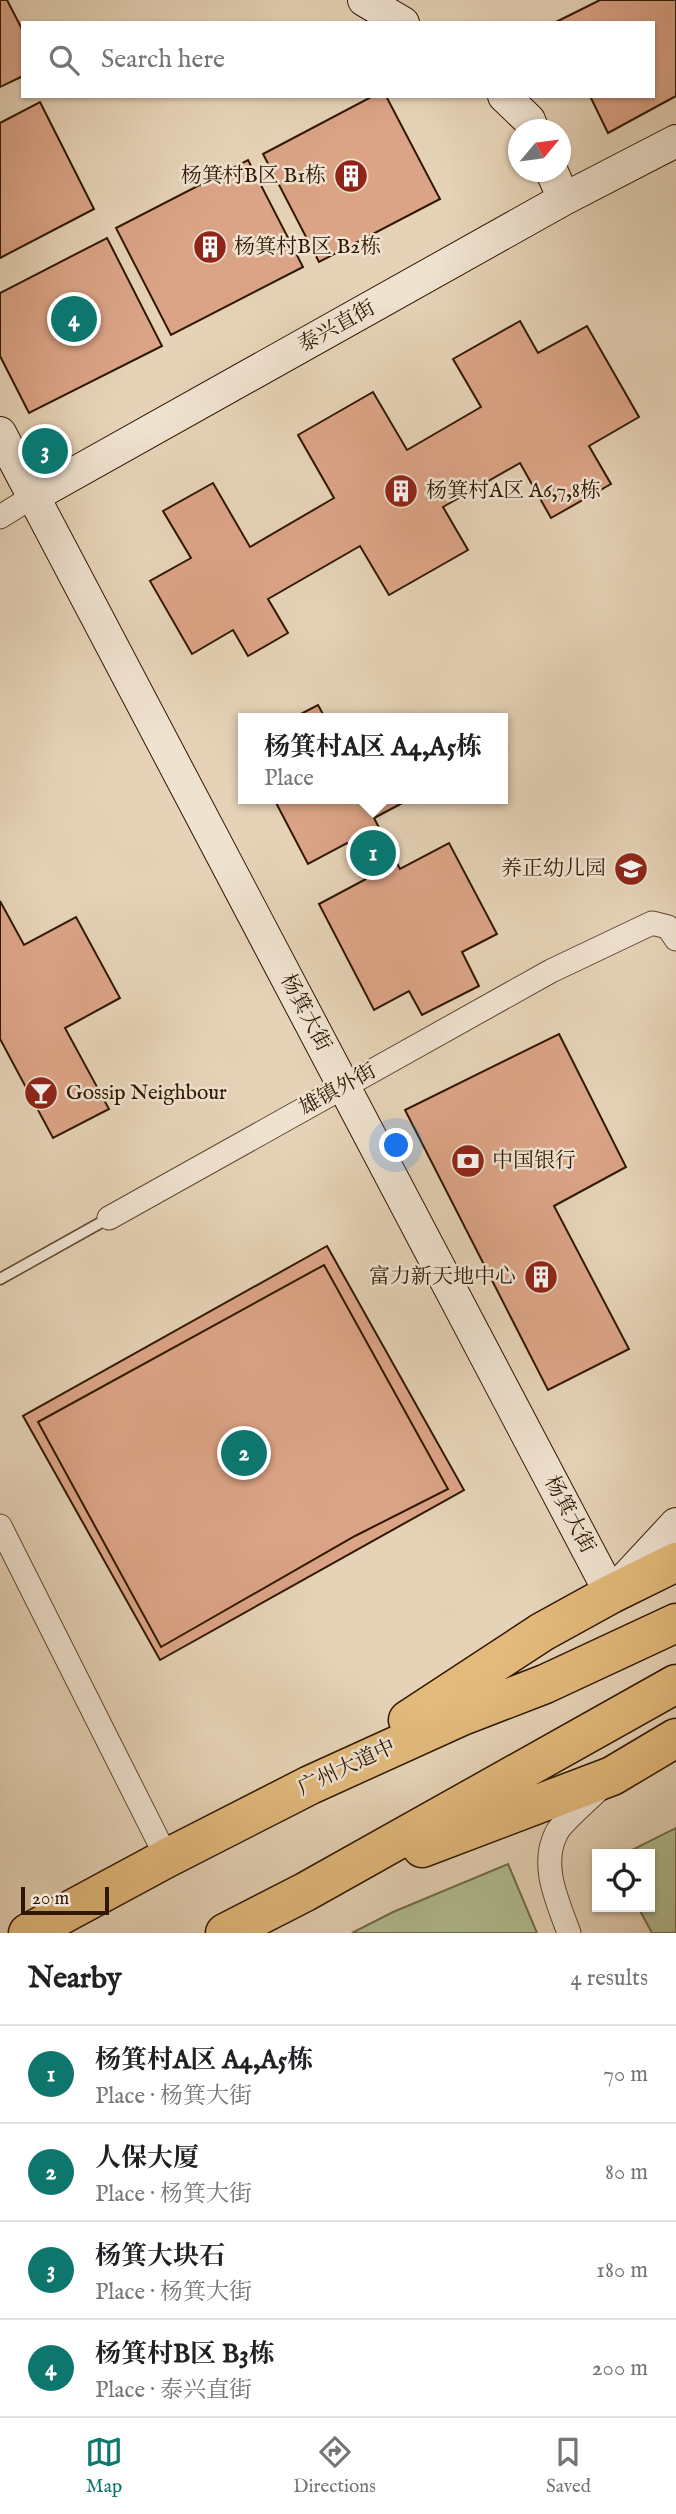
<!DOCTYPE html>
<html lang="en">
<head>
<meta charset="utf-8">
<style>
  :root { --surface:#fff; --page:#f2f2f2; --text:#202124; --muted:#757577; --line:#e0e0e0; --accent:#0f766e }
  body { margin:0; font-family:"IM FELL English","Noto Serif SC",serif; background:var(--page); color:var(--text) }
  .controls { position:absolute; right:21px; bottom:21px; display:grid; overflow:hidden; border-radius:0px; box-shadow:0 2px 5px #0004 }
  .controls button { width:63px; height:63px; display:grid; place-items:center; padding:0; border:0; border-bottom:2px solid var(--line); background:var(--surface); color:var(--text); font:35px sans-serif }
  .compass { position:absolute; left:508px; top:119px; width:63px; height:63px; border-radius:50%; background:var(--surface); box-shadow:0 2px 5px #0004; rotate:61deg }
  .scale { position:absolute; left:21px; bottom:18px; width:88px; box-sizing:border-box; padding-left:7px; border:4px solid #301800; border-top:0; font-size:19px; line-height:24px; white-space:nowrap; color:#301800; -webkit-text-stroke:5px #efe2d0; paint-order:stroke }
  .you { position:absolute; left:397px; top:1146px; width:24px; height:24px; margin:-18px; border:5px solid #fff; border-radius:50%; background:#1a73e8; box-shadow:0 0 0 10px #1a73e833 }
  .badge { display:grid; place-items:center; width:46px; height:46px; border-radius:50%; background:var(--accent); color:#fff; font-size:23px; font-weight:700 }
  .pin { position:absolute; translate:-50% -50%; border:4px solid #fff; box-shadow:0 2px 7px #0006 }
  .popup { position:absolute; left:238px; top:713px; width:270px; height:91px; box-sizing:border-box; display:grid; place-content:center; border-radius:0px; background:var(--surface); filter:drop-shadow(0 2px 5px #0005); font-size:23px; white-space:nowrap; color:var(--muted) }
  .popup b { font-size:26px; color:var(--text) }
  .popup::after { content:''; position:absolute; left:50%; top:100%; margin-left:-14px; border:14px solid transparent; border-top-color:var(--surface) }
  .list { margin:0; padding:0; list-style:none }
  h2 { display:flex; justify-content:space-between; align-items:center; height:91px; margin:0; padding:0 28px; font-size:30px }
  h2 small { font-size:23px; font-weight:400; color:var(--muted) }
  .list li { display:grid; grid-template-columns:46px 1fr auto; gap:21px; align-items:center; box-sizing:border-box; height:98px; padding:0 28px; border-top:2px solid var(--line) }
  .list b { display:block; font-size:26px; white-space:nowrap }
  .list p { margin:0; font-size:23px; white-space:nowrap; color:var(--muted) }
  .list em { font-size:23px; font-style:normal; color:var(--muted) }
  .icon { flex:none; width:38px; height:38px; fill:none; stroke:currentColor; stroke-width:2; stroke-linecap:round; stroke-linejoin:round }
  .map { position:relative; flex:none; width:676px; height:1933px; overflow:hidden }
  .search { position:absolute; background:var(--surface); box-shadow:0 2px 5px #0004; left:21px; right:21px; top:21px; height:77px; display:flex; align-items:center; gap:18px; box-sizing:border-box; padding:0 24px; border-radius:0px; color:var(--muted); font-size:26px }
  .sheet { height:483px; background:var(--surface) }
  nav { display:flex; justify-content:space-around; align-items:center; box-sizing:border-box; height:98px; border-top:2px solid var(--line); background:var(--surface); font-size:19px; color:var(--muted) }
  nav a { display:grid; justify-items:center; gap:4px }
  nav .on { color:var(--accent) }
  .map>svg:first-child { display:block }
</style>
</head>
<body>
<div class="map">
<svg width="676" height="1933" viewBox="0 0 676 1933">
  <rect width="100%" height="100%" fill="#e6d3b7"/>
  <filter id="stains"><feTurbulence type="fractalNoise" baseFrequency=".00286" numOctaves="4"/><feColorMatrix values="0 0 0 0 .2 0 0 0 0 .09 0 0 0 0 .02 0 0 0 .5 -.17"/></filter>
  <radialGradient id="worn" r=".72"><stop offset=".6" stop-color="#630" stop-opacity="0"/><stop offset="1" stop-color="#630" stop-opacity=".3"/></radialGradient>
  <!-- green -->
  <path fill="#b1be92" stroke="#706b49" stroke-width="2" d="M676,1828V1933H652L638,1907H650V1854H624Z
    M508,1864L537,1933H352L393,1912Z"/>
  <!-- building -->
  <path fill="#dca487" stroke="#301800" stroke-width="2" d="M0,0H7L23,31V76L0,87Z
    M600,0H676V96L608,133L590,96H653V23H554Z
    M373,96H386L440,199L319,262L263,154Z
    M40,102L94,209L0,258V123Z
    M248,160L303,267L171,335L116,228Z
    M107,238L162,346L29,413L0,356V293Z
    M520,321L538,353L587,326L639,417L589,446L611,484L551,518L520,463L443,507L468,550L389,595L360,546L268,599L288,633L248,656L233,630L192,654L150,581L191,558L163,511L213,483L250,547L334,498L298,435L373,392L407,450L481,407L453,359Z
    M318,705L325,718H293Z
    M274,799H410L374,818L400,869L449,843L497,934L462,952L479,986L422,1015L409,991L374,1010L319,904L366,879L347,843L308,864Z
    M0,901L24,945L76,917L120,998L65,1028L109,1109L53,1138L0,1039Z
    M559,1034L626,1167L554,1206L629,1349L548,1390L405,1110Z
    M327,1246L464,1490L160,1660L23,1416Z
    M324,1265L448,1489L355,1536L161,1647L38,1422Z"/>
  <g fill="none" stroke-linecap="round" stroke-linejoin="round">
    <!-- lane casing -->
    <g stroke="#5e472e" stroke-width="13">
      <path id="lane" d="M0,1279L109,1218"/>
    </g>
    <!-- street casing -->
    <g stroke="#5e472e" stroke-width="25">
      <path id="street" d="M0,517L32,497
        M109,1218L551,971L652,923L668,927L676,939
        M0,1526L167,1858
        M569,1933C558,1902 540,1866 556,1834C561,1822 591,1798 601,1787"/>
    </g>
    <!-- secondary casing -->
    <g stroke="#301800" stroke-width="34">
      <path id="secondary" d="M364,0L403,23
        M504,96L529,120L533,130
        M552,172L564,199
        M0,433L611,1594L676,1524
        M32,497L564,199L676,141"/>
    </g>
    <!-- highway casing -->
    <g stroke="#301800" stroke-width="41">
      <path id="highway" d="M408,1720L542,1632L611,1594L676,1562
        M422,1848L612,1776L676,1738
        M28,1933L167,1858L310,1785L462,1716L545,1684L676,1623
        M225,1933L305,1892L676,1684"/>
    </g>
    <!-- lane -->
    <use href="#lane" stroke="#efe2d0" stroke-width="10"/>
    <!-- street -->
    <use href="#street" stroke="#efe2d0" stroke-width="23"/>
    <!-- secondary -->
    <use href="#secondary" stroke="#efe2d0" stroke-width="32"/>
    <!-- highway -->
    <use href="#highway" stroke="#e3ba7c" stroke-width="38"/>
  </g>
  <!-- icons -->
  <defs>
    <g id="building-disc" transform="scale(1.75)"><circle r="9.5" fill="#8f2418" stroke="#efe2d0"/><path d="M-4-6H4V6H1V3H-1V6H-4ZM-2.5-4.3h1.7v1.8h-1.7ZM.8-4.3h1.7v1.8H.8ZM-2.5-1h1.7V.8h-1.7ZM.8-1h1.7V.8H.8Z" fill="#fff"/></g>
    <g id="school-disc" transform="scale(1.75)"><circle r="9.5" fill="#8f2418" stroke="#efe2d0"/><path d="M0-5L7-2L0 1L-7-2ZM-4 1L0 2.5L4 1V4Q0 6-4 4Z" fill="#fff"/></g>
    <g id="bar-disc" transform="scale(1.75)"><circle r="9.5" fill="#8f2418" stroke="#efe2d0"/><path d="M-6-5H6L.8 .8V4.5H3.5V6h-7V4.5H-.8V.8Z" fill="#fff"/></g>
    <g id="bank-disc" transform="scale(1.75)"><circle r="9.5" fill="#8f2418" stroke="#efe2d0"/><path d="M-6-4H6V4H-6ZM0-2.3a2.3 2.3 0 1 0 0 4.6a2.3 2.3 0 1 0 0-4.6Z" fill="#fff"/></g>
  </defs>
  <g fill-rule="evenodd">
    <use href="#building-disc" x="351" y="176"/>
    <use href="#building-disc" x="210" y="247"/>
    <use href="#building-disc" x="401" y="491"/>
    <use href="#school-disc" x="631" y="869"/>
    <use href="#bar-disc" x="41" y="1093"/>
    <use href="#bank-disc" x="468" y="1161"/>
    <use href="#building-disc" x="541" y="1277"/>
  </g>
  <g text-anchor="middle" dominant-baseline="central" stroke-width="5" stroke-linejoin="round" paint-order="stroke">
    <!-- poi labels -->
    <g font-size="21" fill="#301800" stroke="#efe2d0" text-anchor="start">
      <text x="326" y="176" text-anchor="end">杨箕村B区 B1栋</text>
      <text x="234" y="247">杨箕村B区 B2栋</text>
      <text x="426" y="491">杨箕村A区 A6,7,8栋</text>
      <text x="606" y="869" text-anchor="end">养正幼儿园</text>
      <text x="66" y="1093">Gossip Neighbour</text>
      <text x="492" y="1161">中国银行</text>
      <text x="516" y="1277" text-anchor="end">富力新天地中心</text>
    </g>
    <!-- street labels -->
    <g font-size="21" fill="#301800" stroke="#efe2d0">
      <text transform="translate(337 327) rotate(-29)">泰兴直街</text>
      <text transform="translate(305 1013) rotate(62)">杨箕大街</text>
      <text transform="translate(338 1090) rotate(-29)">雄镇外街</text>
      <text transform="translate(569 1515) rotate(62)">杨箕大街</text>
      <text transform="translate(347 1768) rotate(-25)">广州大道中</text>
    </g>
  </g>
  <rect width="100%" height="100%" filter="url(#stains)"/>
  <rect width="100%" height="100%" fill="url(#worn)"/>
</svg>
<div class="controls">
<button><svg class="icon" aria-label="locate" viewBox="0 0 24 24"><circle cx="12" cy="12" r="6"/><path d="M12 2v4M12 18v4M2 12h4M18 12h4"/></svg></button>
</div>
<svg class="compass" viewBox="-18 -18 36 36"><path d="M0-13l5 13h-10z" fill="#e53935"/><path d="M0 13l5-13h-10z" fill="#757577"/></svg>
<div class="scale">20 m</div>
<div class="you"></div>
<div class="pin badge" style="left:373px;top:853px">1</div>
<div class="popup"><b>杨箕村A区 A4,A5栋</b>Place</div>
<div class="pin badge" style="left:244px;top:1453px">2</div>
<div class="pin badge" style="left:45px;top:451px">3</div>
<div class="pin badge" style="left:74px;top:319px">4</div>
<div class="search"><svg class="icon" aria-label="search" viewBox="0 0 24 24"><circle cx="10" cy="10" r="6"/><path d="M15 15l6 6"/></svg>Search here</div>
</div>
<section class="sheet">
<h2>Nearby<small>4 results</small></h2>
<ul class="list">
<li><span class="badge">1</span><div><b>杨箕村A区 A4,A5栋</b><p>Place · 杨箕大街</p></div><em>70 m</em></li>
<li><span class="badge">2</span><div><b>人保大厦</b><p>Place · 杨箕大街</p></div><em>80 m</em></li>
<li><span class="badge">3</span><div><b>杨箕大块石</b><p>Place · 杨箕大街</p></div><em>180 m</em></li>
<li><span class="badge">4</span><div><b>杨箕村B区 B3栋</b><p>Place · 泰兴直街</p></div><em>200 m</em></li>
</ul>
</section>
<nav>
<a class="on"><svg class="icon" aria-label="map" viewBox="0 0 24 24"><path d="M3 6l6-2 6 2 6-2v14l-6 2-6-2-6 2zM9 4v14M15 6v14"/></svg>Map</a>
<a><svg class="icon" aria-label="directions" viewBox="0 0 24 24"><path d="M12 3l9 9-9 9-9-9zM9 14v-3h6M13 9l2 2-2 2"/></svg>Directions</a>
<a><svg class="icon" aria-label="saved" viewBox="0 0 24 24"><path d="M7 4h10v16l-5-4-5 4z"/></svg>Saved</a>
</nav>
</body>
</html>
